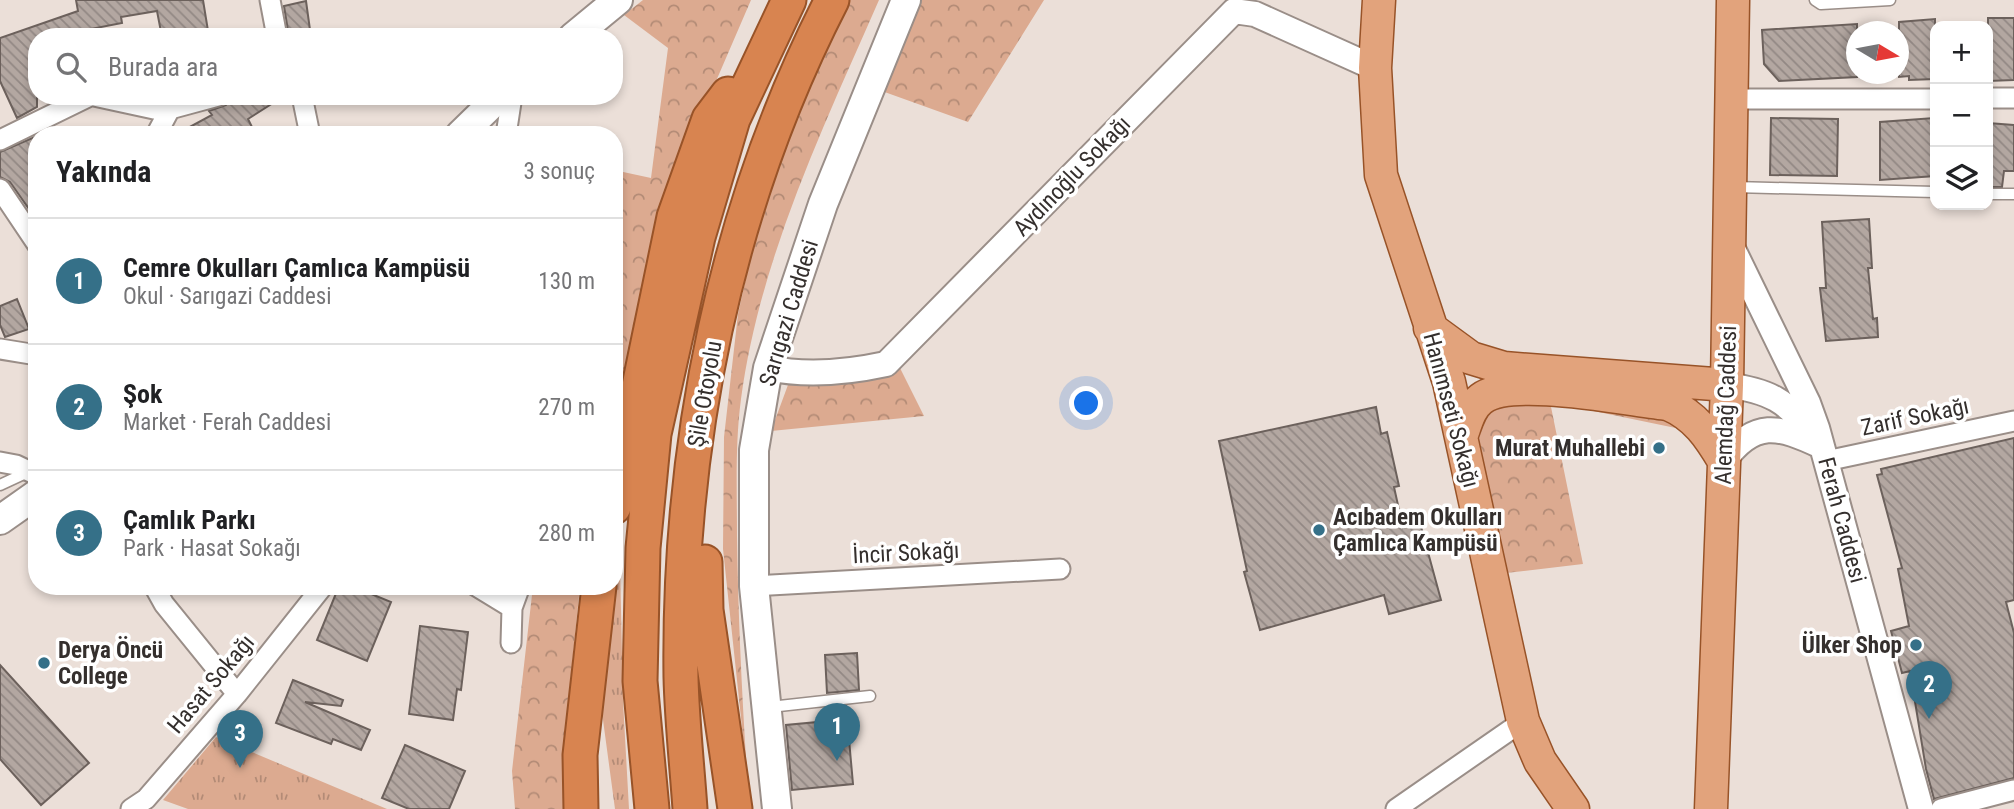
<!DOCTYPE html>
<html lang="tr">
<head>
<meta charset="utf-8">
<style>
  :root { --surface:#fff; --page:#f2f2f2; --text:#202124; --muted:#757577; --line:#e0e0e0; --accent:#357088 }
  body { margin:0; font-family:"Roboto Condensed",sans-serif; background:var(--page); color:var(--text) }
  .controls { position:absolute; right:21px; top:21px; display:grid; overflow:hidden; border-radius:14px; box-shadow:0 4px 10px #0003 }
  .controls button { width:63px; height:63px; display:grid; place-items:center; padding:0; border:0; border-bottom:2px solid var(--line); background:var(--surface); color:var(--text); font:35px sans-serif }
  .compass { position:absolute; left:1846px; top:21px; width:63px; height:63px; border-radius:50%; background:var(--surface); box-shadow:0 4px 10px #0003; rotate:100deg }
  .you { position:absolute; left:1087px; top:404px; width:24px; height:24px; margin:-18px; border:5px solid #fff; border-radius:50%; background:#1a73e8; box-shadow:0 0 0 10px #1a73e833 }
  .badge { display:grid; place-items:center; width:46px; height:46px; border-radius:50%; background:var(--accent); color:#fff; font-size:23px; font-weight:700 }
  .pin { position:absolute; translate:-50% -58px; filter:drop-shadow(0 2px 4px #0008) }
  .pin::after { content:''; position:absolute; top:37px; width:24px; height:21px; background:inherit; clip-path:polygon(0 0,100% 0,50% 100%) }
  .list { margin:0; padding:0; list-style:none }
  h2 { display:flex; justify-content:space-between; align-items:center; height:91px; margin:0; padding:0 28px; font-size:30px }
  h2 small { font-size:23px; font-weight:400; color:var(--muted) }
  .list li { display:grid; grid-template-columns:46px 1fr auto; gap:21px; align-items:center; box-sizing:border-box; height:126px; padding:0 28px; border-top:2px solid var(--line) }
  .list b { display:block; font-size:26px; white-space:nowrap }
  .list p { margin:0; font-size:23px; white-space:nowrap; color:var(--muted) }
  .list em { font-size:23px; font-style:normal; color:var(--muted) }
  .icon { flex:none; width:38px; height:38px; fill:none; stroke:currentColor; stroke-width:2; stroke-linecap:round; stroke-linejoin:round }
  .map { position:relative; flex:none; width:2014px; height:809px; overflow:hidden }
  .search { position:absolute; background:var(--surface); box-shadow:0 4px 10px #0003; left:28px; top:28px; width:595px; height:77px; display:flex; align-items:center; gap:18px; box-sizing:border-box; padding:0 24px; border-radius:28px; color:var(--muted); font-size:26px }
  .panel { position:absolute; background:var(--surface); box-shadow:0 4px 10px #0003; left:28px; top:126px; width:595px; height:469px; border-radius:28px }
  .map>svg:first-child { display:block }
</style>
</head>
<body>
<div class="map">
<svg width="2014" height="809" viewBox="0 0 2014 809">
  <defs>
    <pattern id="grass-tufts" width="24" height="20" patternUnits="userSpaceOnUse" patternTransform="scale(1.75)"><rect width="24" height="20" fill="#dcaa90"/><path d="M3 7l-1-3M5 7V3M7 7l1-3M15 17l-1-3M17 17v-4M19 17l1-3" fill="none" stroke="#b38b76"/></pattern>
    <pattern id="forest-crowns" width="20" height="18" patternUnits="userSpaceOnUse" patternTransform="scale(1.75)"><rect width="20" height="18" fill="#dcaa90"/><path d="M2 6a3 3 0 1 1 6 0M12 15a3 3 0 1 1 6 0" fill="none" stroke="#b38b76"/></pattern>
    <pattern id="building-back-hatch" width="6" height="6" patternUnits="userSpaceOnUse" patternTransform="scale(1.75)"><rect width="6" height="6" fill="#b3a7a1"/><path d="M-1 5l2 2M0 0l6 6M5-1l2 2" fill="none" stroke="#928884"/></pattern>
  </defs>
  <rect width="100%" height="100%" fill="#ebdfd8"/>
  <!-- grass -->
  <path fill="url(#grass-tufts)" d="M620,564L623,701L629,809H615L601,705Z
    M216,737L387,809H188L163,800Z"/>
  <!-- forest -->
  <path fill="url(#forest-crowns)" d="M643,0H751L679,167L644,291L614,421V170L651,178L668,48L624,15Z
    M831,0H879C823,128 760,258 741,399C735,444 737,491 737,536C738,616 742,694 747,774L723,549L724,437L738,314L777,139Z
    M920,0H1044L968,122L879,90Z
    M900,368L924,416L771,431L792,374Z
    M1503,384L1691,391L1695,432L1550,402L1583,564L1506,573L1467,411Z
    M533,586H580L566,724L568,809H515L512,771Z"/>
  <!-- building -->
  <path fill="url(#building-back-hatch)" stroke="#6c615c" stroke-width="2" d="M76,0H203L209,37H162L157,11L121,17L122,23L70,33L71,37H37V107L17,118L0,81V38L78,11Z
    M306,1L311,37H289L284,6Z
    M1988,18H2014V80L1988,81Z
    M1935,19V79L1909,80V76L1899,77V22Z
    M1857,24V77L1779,81L1764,64L1762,30Z
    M230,96H284L248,119L252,127L237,135H175L212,115L209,111L226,105Z
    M1771,118L1838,119L1837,176L1770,175Z
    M1934,118L1935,176L1880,180V122Z
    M1988,123L2014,125V171H2004L2002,187H1988Z
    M37,136V203L29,209L10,182L0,177V152Z
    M1869,219L1872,268H1868L1873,319L1877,318L1878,337L1826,341L1820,288H1826L1822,222Z
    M17,299L29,329L5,337L0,325V306Z
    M1376,407L1381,434L1387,432L1399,486L1394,487L1403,528L1420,523L1441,600L1389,614L1384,595L1260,630L1244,572L1247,571L1219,441Z
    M2014,438V600L2006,602L2014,633V778L1934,799L1926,769L1910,671L1902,673L1891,631L1909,626L1898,569L1902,568L1877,475L1882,474L1881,469Z
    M339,586H352L391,602L367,661L317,640Z
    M420,626L468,632L461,690L457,689L453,720L409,714Z
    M857,653L859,690L827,693L825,655Z
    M0,665L89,763L41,805L0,759Z
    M293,680L343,700L341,706L305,702L370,730L361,750L333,739L331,744L276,723Z
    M846,706L853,784L792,790L786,725L828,721V708Z
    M405,745L465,771L449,809H409L382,798Z"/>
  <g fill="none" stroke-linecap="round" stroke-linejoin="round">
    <!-- service casing -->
    <g stroke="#9a8e88" stroke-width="13">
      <path id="service" d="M1815,0L1821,4L1890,0
        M1734,187L1935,192
        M1988,194H2014
        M0,485L28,472
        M770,707L870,696"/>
    </g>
    <!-- minor casing -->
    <g stroke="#9a8e88" stroke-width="23">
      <path id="minor" d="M270,0L277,37
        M94,96L154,109H170L218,96
        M302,96L310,135
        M1988,98H2014
        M1734,99H1935
        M156,135L170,109
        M506,135L512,96
        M0,140L90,96
        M0,189L37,244
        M0,349L37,355
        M1826,461L2014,421
        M0,462L16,465L37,475
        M154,586L164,604L237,694
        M476,586L512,608
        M754,586L1060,569
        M511,643L512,608L520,586
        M131,809L146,799L237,694L323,586
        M1396,809L1523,721
        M1941,809L2014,790"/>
    </g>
    <!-- tertiary casing -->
    <g stroke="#9a8e88" stroke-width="28">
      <path id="tertiary" d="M1731,245L1808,403L1817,428L1921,809
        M768,368C805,376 849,372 886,364L1234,11L1255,14L1375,68
        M1727,385C1769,391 1787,400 1813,435
        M1724,461C1754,419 1779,426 1821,446"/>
    </g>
    <!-- secondary casing -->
    <g stroke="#9a8e88" stroke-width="32">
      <path id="secondary" d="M573,37L618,0
        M460,135L500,96
        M0,520L37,494
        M777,809L754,586V450L768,368L823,204L906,0"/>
    </g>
    <!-- primary casing -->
    <g stroke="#985328" stroke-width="35">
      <path id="primary" d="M1379,0L1375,68L1381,175L1449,382L1523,721L1540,761L1573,809
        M1430,328L1471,358L1504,368L1727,385
        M1461,437C1466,424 1469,408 1481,399C1511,375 1628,400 1668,404C1696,416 1709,436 1724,461
        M1711,809L1727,385L1733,0"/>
    </g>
    <!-- trunk casing -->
    <g stroke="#985328" stroke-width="37">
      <path id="trunk" d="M614,507L674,217L709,119L728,94
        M705,562L706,610L735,809
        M581,809L580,755L599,586
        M652,809L640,681L643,548L654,434L698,237L733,119L789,0
        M690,809C687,765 682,721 681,677C678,444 725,208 832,0"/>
    </g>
    <!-- service -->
    <use href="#service" stroke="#fff" stroke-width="10"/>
    <!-- minor -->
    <use href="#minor" stroke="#fff" stroke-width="19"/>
    <!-- tertiary -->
    <use href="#tertiary" stroke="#fff" stroke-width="24"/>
    <!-- secondary -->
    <use href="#secondary" stroke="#fff" stroke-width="28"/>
    <!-- primary -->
    <use href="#primary" stroke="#e2a37c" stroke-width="32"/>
    <!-- trunk -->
    <use href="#trunk" stroke="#d88450" stroke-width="33"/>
  </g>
  <!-- markers -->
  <g fill="#357088" stroke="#fff" stroke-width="2.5">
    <circle cx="1659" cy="448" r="7"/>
    <circle cx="1319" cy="530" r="7"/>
    <circle cx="1916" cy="645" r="7"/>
    <circle cx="44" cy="663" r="7"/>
  </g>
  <g text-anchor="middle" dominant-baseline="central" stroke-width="7" stroke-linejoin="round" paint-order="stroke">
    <!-- street labels -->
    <g font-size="23" fill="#342f2d" stroke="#fff">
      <text transform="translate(1072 176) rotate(-46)">Aydınoğlu Sokağı</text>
      <text transform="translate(789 313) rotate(-73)">Sarıgazi Caddesi</text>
      <text transform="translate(705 394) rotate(-80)">Şile Otoyolu</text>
      <text transform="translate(1726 405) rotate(-88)">Alemdağ Caddesi</text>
      <text transform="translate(1451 410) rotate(75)">Hanımseti Sokağı</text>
      <text transform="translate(1915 417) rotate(-12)">Zarif Sokağı</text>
      <text transform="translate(1842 520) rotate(75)">Ferah Caddesi</text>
      <text transform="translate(906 553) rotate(-3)">İncir Sokağı</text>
      <text transform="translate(211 684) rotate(-50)">Hasat Sokağı</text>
    </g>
    <!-- poi labels -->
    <g font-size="23" font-weight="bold" fill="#342f2d" stroke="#fff" text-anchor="end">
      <text x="1645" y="448">Murat Muhallebi</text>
      <text x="1333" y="517" text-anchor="start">Acıbadem Okulları<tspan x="1333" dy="26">Çamlıca Kampüsü</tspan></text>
      <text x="1902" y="645">Ülker Shop</text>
      <text x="58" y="650" text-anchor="start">Derya Öncü<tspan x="58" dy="26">College</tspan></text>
    </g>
  </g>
</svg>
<div class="controls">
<button>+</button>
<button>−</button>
<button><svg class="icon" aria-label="layers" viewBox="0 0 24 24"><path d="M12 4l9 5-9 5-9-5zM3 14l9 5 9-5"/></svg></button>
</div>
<svg class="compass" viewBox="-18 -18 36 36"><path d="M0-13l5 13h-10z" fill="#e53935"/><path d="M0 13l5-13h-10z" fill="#757577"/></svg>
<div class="you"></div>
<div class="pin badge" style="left:837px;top:761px">1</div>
<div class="pin badge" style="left:1929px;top:719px">2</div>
<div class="pin badge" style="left:240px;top:768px">3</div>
<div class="search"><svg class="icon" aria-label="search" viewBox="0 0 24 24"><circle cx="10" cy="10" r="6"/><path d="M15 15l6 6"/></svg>Burada ara</div>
<section class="panel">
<h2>Yakında<small>3 sonuç</small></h2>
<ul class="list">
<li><span class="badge">1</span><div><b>Cemre Okulları Çamlıca Kampüsü</b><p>Okul · Sarıgazi Caddesi</p></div><em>130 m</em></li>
<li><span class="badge">2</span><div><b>Şok</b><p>Market · Ferah Caddesi</p></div><em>270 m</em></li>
<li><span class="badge">3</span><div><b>Çamlık Parkı</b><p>Park · Hasat Sokağı</p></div><em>280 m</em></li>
</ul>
</section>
</div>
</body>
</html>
